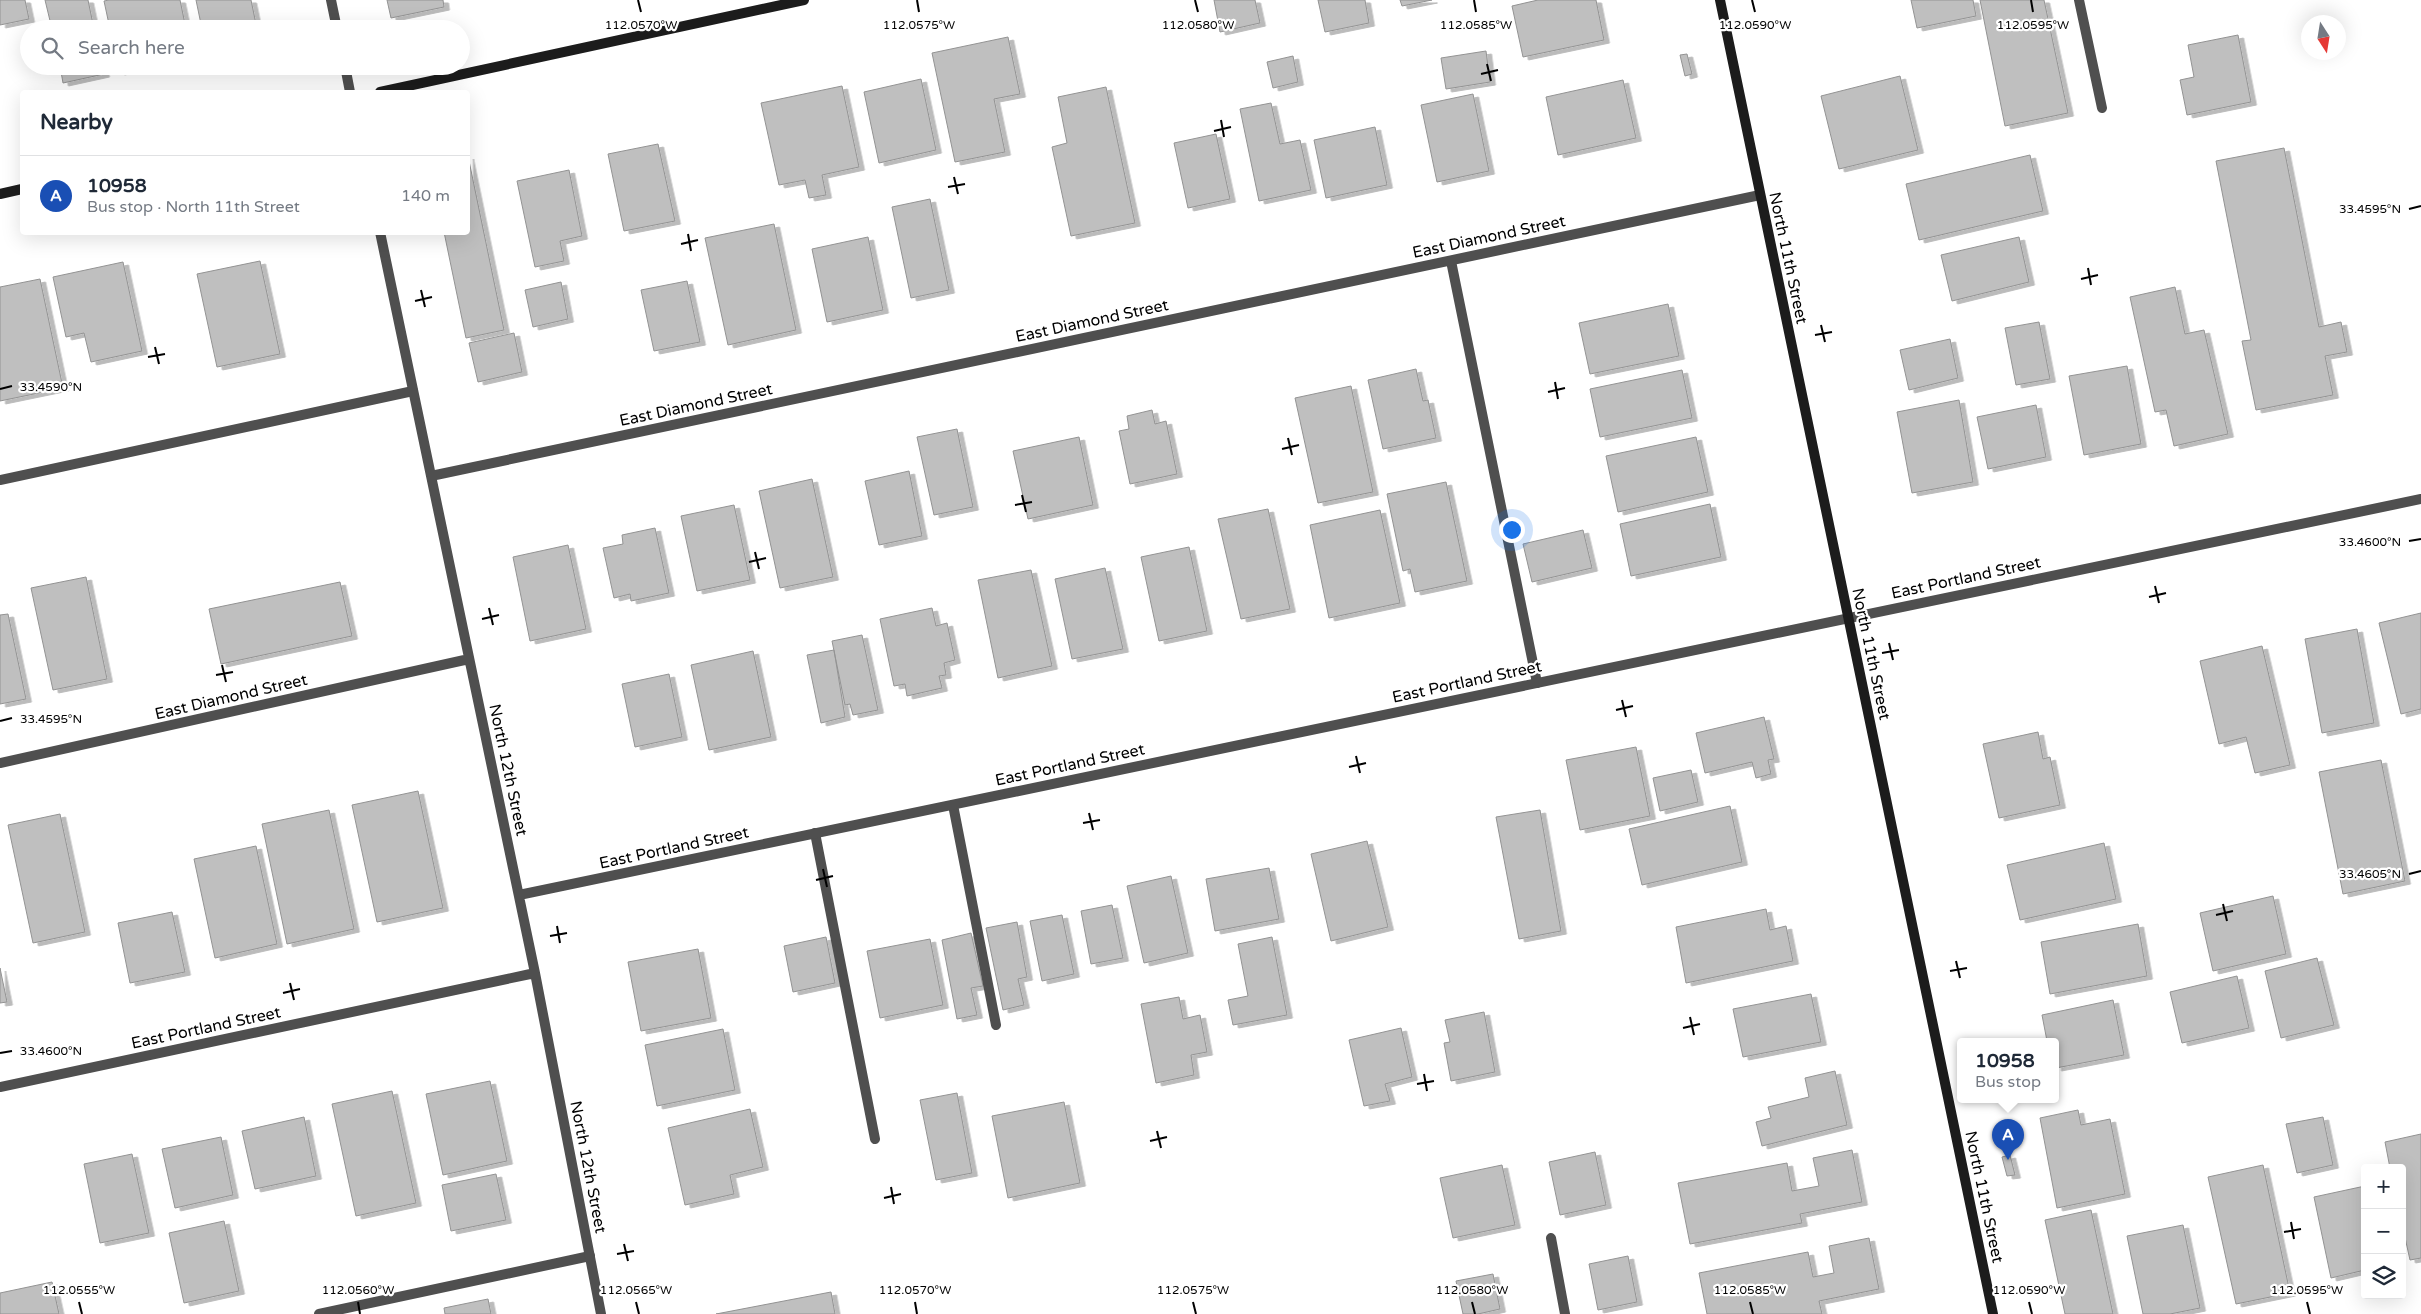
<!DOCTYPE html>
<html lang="en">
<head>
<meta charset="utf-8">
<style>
  :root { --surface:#fff; --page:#f6f6f7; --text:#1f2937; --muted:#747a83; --line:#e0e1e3; --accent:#000 }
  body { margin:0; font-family:"Varela Round",sans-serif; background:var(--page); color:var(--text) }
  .controls { position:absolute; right:15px; bottom:15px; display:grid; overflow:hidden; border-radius:5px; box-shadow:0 5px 20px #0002 }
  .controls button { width:45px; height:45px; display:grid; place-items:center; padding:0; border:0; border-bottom:1px solid var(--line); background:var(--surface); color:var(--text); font:25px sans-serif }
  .compass { position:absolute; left:2301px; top:15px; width:45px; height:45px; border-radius:50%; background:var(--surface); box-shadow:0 5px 20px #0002; rotate:168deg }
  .you { position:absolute; left:1511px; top:529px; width:18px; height:18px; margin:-12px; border:4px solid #fff; border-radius:50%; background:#1a73e8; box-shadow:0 0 0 8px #1a73e833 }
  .badge { display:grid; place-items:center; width:32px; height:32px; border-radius:50%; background:var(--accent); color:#fff; font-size:16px; font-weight:700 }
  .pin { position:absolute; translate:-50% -41px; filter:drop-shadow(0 1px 2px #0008) }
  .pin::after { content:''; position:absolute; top:26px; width:18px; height:15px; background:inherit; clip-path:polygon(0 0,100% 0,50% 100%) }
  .popup { position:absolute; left:1957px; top:1038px; width:102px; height:65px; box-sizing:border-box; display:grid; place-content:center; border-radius:5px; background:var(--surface); filter:drop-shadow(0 1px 4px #0005); font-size:16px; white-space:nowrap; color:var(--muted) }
  .popup b { font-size:19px; color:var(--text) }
  .popup::after { content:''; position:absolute; left:50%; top:100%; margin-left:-10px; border:10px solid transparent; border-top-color:var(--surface) }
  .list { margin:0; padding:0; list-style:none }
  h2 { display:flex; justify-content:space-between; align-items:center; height:65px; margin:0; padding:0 20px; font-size:21px }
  h2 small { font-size:16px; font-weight:400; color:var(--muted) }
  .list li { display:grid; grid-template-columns:32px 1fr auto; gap:15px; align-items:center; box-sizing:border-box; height:80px; padding:0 20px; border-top:1px solid var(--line) }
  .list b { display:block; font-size:19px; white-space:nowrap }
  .list p { margin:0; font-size:16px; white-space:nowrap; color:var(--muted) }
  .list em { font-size:16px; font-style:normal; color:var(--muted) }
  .icon { flex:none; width:28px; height:28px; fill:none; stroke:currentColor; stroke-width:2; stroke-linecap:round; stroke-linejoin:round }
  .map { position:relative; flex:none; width:2421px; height:1314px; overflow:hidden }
  .search { position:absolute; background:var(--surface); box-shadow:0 5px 20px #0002; left:20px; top:20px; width:450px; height:55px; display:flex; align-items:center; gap:12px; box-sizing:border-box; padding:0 18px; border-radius:28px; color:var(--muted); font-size:19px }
  .panel { position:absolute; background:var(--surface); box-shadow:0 5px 20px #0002; left:20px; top:90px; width:450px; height:145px; border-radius:5px }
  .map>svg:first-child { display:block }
</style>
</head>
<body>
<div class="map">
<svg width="2421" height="1314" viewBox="0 0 2421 1314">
  <defs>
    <filter id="shadow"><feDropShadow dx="5.5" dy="3" stdDeviation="0" flood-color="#0004"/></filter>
  </defs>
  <rect width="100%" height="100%" fill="#fff"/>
  <!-- building -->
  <path fill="#bfbfbf" stroke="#939393" filter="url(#shadow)" d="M0,0H25L29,19L0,25Z
    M45,0H88L94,29H52Z
    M109,0H180L186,29H110L104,1Z
    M196,0H251L257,29H202Z
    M387,0H443L444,7L391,18Z
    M1214,0H1255L1260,23L1220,32Z
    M1318,0H1365L1369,23L1325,32Z
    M1400,0H1432L1402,6Z
    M1538,0H1596L1604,40L1523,57L1512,6Z
    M1911,0H1973L1976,16L1917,28Z
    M1980,0H2044L2068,113L2005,126Z
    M2238,35L2251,102L2187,115L2180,80L2194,77L2188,45Z
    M1008,37L1020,94L994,99L1005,152L955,162L932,53Z
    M1486,51L1490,82L1446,89L1441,58Z
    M1687,54L1692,74L1685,76L1680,55Z
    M1293,56L1298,82L1273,88L1267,62Z
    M60,66H102L104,74L63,83Z
    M118,66H148L119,72Z
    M1900,76L1918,150L1839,169L1821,96Z
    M921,79L936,150L879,163L864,92Z
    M1623,80L1636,138L1558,155L1546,97Z
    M842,86L859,167L822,175L826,195L809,198L805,180L779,185L761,103Z
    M1106,87L1135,223L1071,236L1052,147L1067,143L1058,97Z
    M1473,94L1489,171L1437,182L1421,105Z
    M1271,103L1280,144L1300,140L1311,190L1259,201L1240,109Z
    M1375,127L1387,185L1326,198L1314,140Z
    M1216,134L1230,199L1188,208L1174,143Z
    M658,144L675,221L624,231L608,154Z
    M2284,148L2319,327L2341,322L2347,352L2325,356L2333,395L2256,410L2242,341L2251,340L2216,161Z
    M2030,155L2043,211L1919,240L1906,184Z
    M468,156L504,330L466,338L444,232H468Z
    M569,170L582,236L560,241L564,261L535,267L517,181Z
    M930,199L949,290L911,298L892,207Z
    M774,224L796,330L728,345L705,238Z
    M868,237L883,310L827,322L812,249Z
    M2019,237L2029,282L1952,301L1941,255Z
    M260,261L280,354L217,367L197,274Z
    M123,262L142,351L91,362L84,333L66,337L53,277Z
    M40,279L63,388L0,401V287Z
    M687,281L700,342L654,351L641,290Z
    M561,282L568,319L533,327L525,290Z
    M2175,287L2185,334L2204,330L2228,434L2174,446L2166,410L2155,412L2130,297Z
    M1668,304L1679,356L1590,374L1579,323Z
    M2039,322L2050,379L2016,385L2005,328Z
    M514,333L522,372L478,382L469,343Z
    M1950,339L1958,378L1909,390L1900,350Z
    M2127,366L2141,444L2084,455L2069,376Z
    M1416,369L1423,401L1428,400L1436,438L1383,449L1368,380Z
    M1682,370L1692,418L1600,437L1590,389Z
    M1351,386L1373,492L1318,503L1295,398Z
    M1959,400L1973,482L1912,493L1897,412Z
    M2036,405L2046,457L1988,469L1977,417Z
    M1152,410L1155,424L1166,421L1177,474L1130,484L1119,431L1129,429L1127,416Z
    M957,429L973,507L934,515L917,437Z
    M1079,437L1093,505L1028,519L1013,451Z
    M1696,437L1708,492L1618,512L1606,456Z
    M909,471L922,536L879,545L865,481Z
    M812,479L833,577L780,588L759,491Z
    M1446,482L1467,581L1415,592L1410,569L1403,571L1387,494Z
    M1710,504L1721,557L1631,576L1620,524Z
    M734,505L750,580L697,591L681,516Z
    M1268,509L1290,609L1241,619L1218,519Z
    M1380,510L1400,603L1329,618L1310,525Z
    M655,528L669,593L631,601L630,594L614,598L603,548L623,544L622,535Z
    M1583,530L1592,568L1532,582L1523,544Z
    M568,545L586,629L530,641L513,557Z
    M1189,547L1207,631L1159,641L1141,557Z
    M1105,568L1123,649L1072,659L1055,579Z
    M1031,570L1052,666L998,678L978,580Z
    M86,577L107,679L53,690L31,588Z
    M340,582L352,636L221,664L209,609Z
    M932,608L936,626L947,623L955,660L944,663L946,675L939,676L942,688L907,696L905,684L894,686L880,619Z
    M2421,613V709L2401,714L2379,623Z
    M8,614L26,699L0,704V615Z
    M2357,629L2374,723L2322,733L2305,639Z
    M862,635L878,710L853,715L850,704L845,705L832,641Z
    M2262,646L2290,765L2255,773L2246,737L2219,744L2200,661Z
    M834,650L845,717L821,723L807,655Z
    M753,651L771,737L709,750L691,665Z
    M669,674L682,737L635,747L622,684Z
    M1764,717L1774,759L1768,760L1771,774L1756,778L1752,762L1705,773L1696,733Z
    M2038,732L2043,759L2050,757L2060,805L1999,818L1983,744Z
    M1636,747L1650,816L1580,830L1566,760Z
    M2381,760L2405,881L2343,894L2319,772Z
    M1691,770L1698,802L1660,811L1653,778Z
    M418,791L443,908L377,922L352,805Z
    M1730,806L1742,862L1642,885L1629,829Z
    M329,810L354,929L287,944L262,824Z
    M1540,810L1561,931L1519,939L1496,817Z
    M60,814L85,932L33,943L8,825Z
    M1367,841L1388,927L1331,941L1311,854Z
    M2104,843L2116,899L2020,920L2007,865Z
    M256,846L277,944L215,958L194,859Z
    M1269,868L1279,919L1215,931L1206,879Z
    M1171,876L1188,953L1144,963L1127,886Z
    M2273,896L2286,954L2213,971L2200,913Z
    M1112,905L1123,958L1091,964L1081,911Z
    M1766,909L1770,930L1786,926L1793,961L1686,983L1676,927Z
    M172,912L185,972L130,983L118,923Z
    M1062,915L1074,974L1042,981L1030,921Z
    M1017,922L1027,977L1018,979L1024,1005L1003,1010L986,928Z
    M2138,924L2147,976L2050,994L2041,942Z
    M971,933L983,986L971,988L977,1015L957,1019L942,940Z
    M826,937L835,983L793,992L784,946Z
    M1272,937L1287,1015L1233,1025L1228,1000L1248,996L1238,944Z
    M930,939L943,1005L880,1018L867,951Z
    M698,949L711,1018L641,1031L628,962Z
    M2317,958L2334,1025L2281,1038L2265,971Z
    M0,968L7,1002L0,1003Z
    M2237,976L2249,1028L2182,1043L2170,992Z
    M1811,994L1821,1042L1743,1057L1733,1009Z
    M1179,997L1183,1019L1200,1015L1207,1052L1191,1055L1194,1075L1156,1083L1141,1004Z
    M2113,1000L2124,1055L2056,1068V1041H2047L2042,1015Z
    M1484,1012L1495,1072L1451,1081L1444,1043L1450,1042L1445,1020Z
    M1401,1028L1412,1077L1385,1084L1390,1101L1364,1106L1349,1040Z
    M723,1029L735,1090L657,1106L645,1045Z
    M1835,1071L1847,1125L1762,1146L1756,1122L1771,1118L1768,1107L1809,1097L1805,1078Z
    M490,1081L507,1161L443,1175L426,1094Z
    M392,1091L416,1203L356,1216L332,1104Z
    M957,1093L972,1173L936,1180L920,1100Z
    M1064,1102L1080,1183L1008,1198L992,1116Z
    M750,1109L763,1167L730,1175L734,1194L685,1205L668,1128Z
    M2078,1110L2081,1125L2110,1119L2125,1194L2057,1208L2040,1118Z
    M304,1117L316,1176L255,1189L242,1131Z
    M2323,1117L2333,1165L2297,1173L2286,1124Z
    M2421,1134V1258L2410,1260L2402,1224V1168H2390L2385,1142Z
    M221,1137L233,1195L175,1208L162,1149Z
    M1852,1150L1862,1202L1800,1214L1802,1223L1690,1244L1678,1183L1787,1163L1792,1191L1819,1186L1813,1158Z
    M1595,1152L1606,1205L1560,1215L1549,1162Z
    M132,1154L149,1233L100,1243L84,1164Z
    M2010,1155L2015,1175L2007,1176L2002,1157Z
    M1502,1165L1515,1225L1453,1238L1440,1178Z
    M2263,1165L2290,1293L2236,1304L2208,1177Z
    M496,1174L506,1220L451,1231L442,1185Z
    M2365,1186V1270L2331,1278L2314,1197Z
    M2091,1210L2113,1314H2065L2045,1220Z
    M224,1221L239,1291L184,1303L169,1233Z
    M2183,1225L2200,1308L2170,1314H2143L2127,1236Z
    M1869,1238L1879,1289L1819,1301L1822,1314H1707L1699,1273L1808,1252L1813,1277L1834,1273L1829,1246Z
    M1628,1256L1637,1302L1598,1310L1589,1264Z
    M1493,1274L1500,1309L1478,1314H1463L1456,1281Z
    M52,1282L59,1314H0V1293Z
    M831,1292L835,1314H716Z
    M488,1299L491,1314H445L444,1308Z"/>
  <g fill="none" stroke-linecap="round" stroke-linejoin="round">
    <!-- lane -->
    <path stroke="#4f4f4f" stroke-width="10" d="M2079,0L2102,108
      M1451,261L1537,683
      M0,480L413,391
      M953,805L996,1025
      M815,833L875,1139
      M1551,1238L1565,1314
      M319,1314L590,1256"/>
    <!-- street -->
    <path stroke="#4f4f4f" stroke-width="10" d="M331,0L337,29
      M345,66L350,92
      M380,232L535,973L601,1314
      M431,476L1760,195
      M0,763L469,659
      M519,895L2421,499
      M0,1087L535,973"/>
    <!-- secondary -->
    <path stroke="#1c1c1c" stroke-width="10" d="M1720,0L1993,1314
      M380,92L804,0
      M0,194L22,189"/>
  </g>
  <!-- ticks -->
  <path fill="none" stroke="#000" stroke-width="2" d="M638,0L641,12M917,0L919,12M1195,0L1198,12M1474,0L1476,12M1752,0L1755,12M2031,0L2033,12M1487,64L1491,81M1481,74L1498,70M1221,120L1224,137M1214,131L1231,127M954,177L958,194M948,187L965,184M2409,209L2421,206M688,234L691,251M681,244L698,240M2088,268L2091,285M2081,279L2098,275M421,290L425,307M415,301L432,297M1821,325L1825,342M1815,335L1832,332M155,347L159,364M148,357L165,354M1555,382L1558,399M0,389L12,386M1548,392L1565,388M1288,438L1292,455M1282,449L1299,445M1022,495L1026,512M1015,505L1032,502M2409,541L2421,539M755,552L759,569M749,562L766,558M2155,586L2159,603M2149,597L2166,593M489,608L493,625M482,619L499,615M1889,643L1893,660M1882,653L1899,650M222,665L226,682M216,675L233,672M1622,700L1626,717M1616,710L1633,706M0,721L12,718M1356,756L1360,773M1349,767L1366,763M1089,813L1093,830M1083,823L1100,820M823,869L827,887M2409,874L2421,871M816,880L833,876M2223,904L2227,921M2216,915L2233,911M557,926L560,943M550,936L567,933M1956,961L1960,978M1950,971L1967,968M290,983L294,1000M283,993L300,989M1690,1017L1694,1035M1683,1028L1700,1024M0,1053L12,1051M1424,1074L1427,1091M1417,1084L1434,1081M1157,1131L1161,1148M1150,1141L1167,1137M891,1187L894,1204M884,1198L901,1194M2291,1222L2294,1239M2284,1232L2301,1229M624,1244L628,1261M617,1254L634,1251M79,1302L82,1314M358,1302L360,1314M636,1302L639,1314M915,1302L917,1314M1193,1302L1196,1314M1472,1302L1475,1314M1750,1302L1753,1314M2029,1302L2032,1314M2307,1302L2310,1314"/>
  <g text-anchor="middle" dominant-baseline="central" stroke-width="4.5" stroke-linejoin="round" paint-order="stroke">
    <!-- street labels -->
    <g font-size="16" fill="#000" stroke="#fff">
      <text transform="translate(1489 237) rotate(-12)">East Diamond Street</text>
      <text transform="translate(1788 258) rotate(78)">North 11th Street</text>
      <text transform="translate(1092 321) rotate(-12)">East Diamond Street</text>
      <text transform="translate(696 405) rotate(-12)">East Diamond Street</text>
      <text transform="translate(1966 578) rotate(-12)">East Portland Street</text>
      <text transform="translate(1871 654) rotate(78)">North 11th Street</text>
      <text transform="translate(1467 682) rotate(-12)">East Portland Street</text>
      <text transform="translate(231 697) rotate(-13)">East Diamond Street</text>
      <text transform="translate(1070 765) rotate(-12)">East Portland Street</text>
      <text transform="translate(508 770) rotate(78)">North 12th Street</text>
      <text transform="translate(674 848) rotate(-12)">East Portland Street</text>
      <text transform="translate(206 1028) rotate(-12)">East Portland Street</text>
      <text transform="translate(588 1167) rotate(79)">North 12th Street</text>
      <text transform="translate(1984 1197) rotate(78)">North 11th Street</text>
    </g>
  </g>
  <g font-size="12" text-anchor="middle" fill="#000" stroke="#fff" stroke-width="4.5" stroke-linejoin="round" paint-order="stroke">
    <text x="641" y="29">112.0570°W</text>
    <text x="919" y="29">112.0575°W</text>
    <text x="1198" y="29">112.0580°W</text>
    <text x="1476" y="29">112.0585°W</text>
    <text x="1755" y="29">112.0590°W</text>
    <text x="2033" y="29">112.0595°W</text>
    <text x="2370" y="213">33.4595°N</text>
    <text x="51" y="391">33.4590°N</text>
    <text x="2370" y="546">33.4600°N</text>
    <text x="51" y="723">33.4595°N</text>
    <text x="2370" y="878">33.4605°N</text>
    <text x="51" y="1055">33.4600°N</text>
    <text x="79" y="1294">112.0555°W</text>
    <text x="358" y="1294">112.0560°W</text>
    <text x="636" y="1294">112.0565°W</text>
    <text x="915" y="1294">112.0570°W</text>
    <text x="1193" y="1294">112.0575°W</text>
    <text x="1472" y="1294">112.0580°W</text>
    <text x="1750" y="1294">112.0585°W</text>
    <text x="2029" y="1294">112.0590°W</text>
    <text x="2307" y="1294">112.0595°W</text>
  </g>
</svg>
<div class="controls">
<button>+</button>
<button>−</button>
<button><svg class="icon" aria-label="layers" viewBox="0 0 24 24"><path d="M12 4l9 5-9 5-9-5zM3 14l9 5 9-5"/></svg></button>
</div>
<svg class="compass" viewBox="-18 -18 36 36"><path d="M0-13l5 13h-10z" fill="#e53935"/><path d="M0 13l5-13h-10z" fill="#747a83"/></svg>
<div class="you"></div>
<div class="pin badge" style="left:2008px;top:1160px;background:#1a4fb4">A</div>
<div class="popup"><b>10958</b>Bus stop</div>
<div class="search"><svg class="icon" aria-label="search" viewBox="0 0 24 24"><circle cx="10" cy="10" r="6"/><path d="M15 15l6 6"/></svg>Search here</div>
<section class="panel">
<h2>Nearby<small></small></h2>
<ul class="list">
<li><span class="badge" style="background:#1a4fb4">A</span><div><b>10958</b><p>Bus stop · North 11th Street</p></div><em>140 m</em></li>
</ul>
</section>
</div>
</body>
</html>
